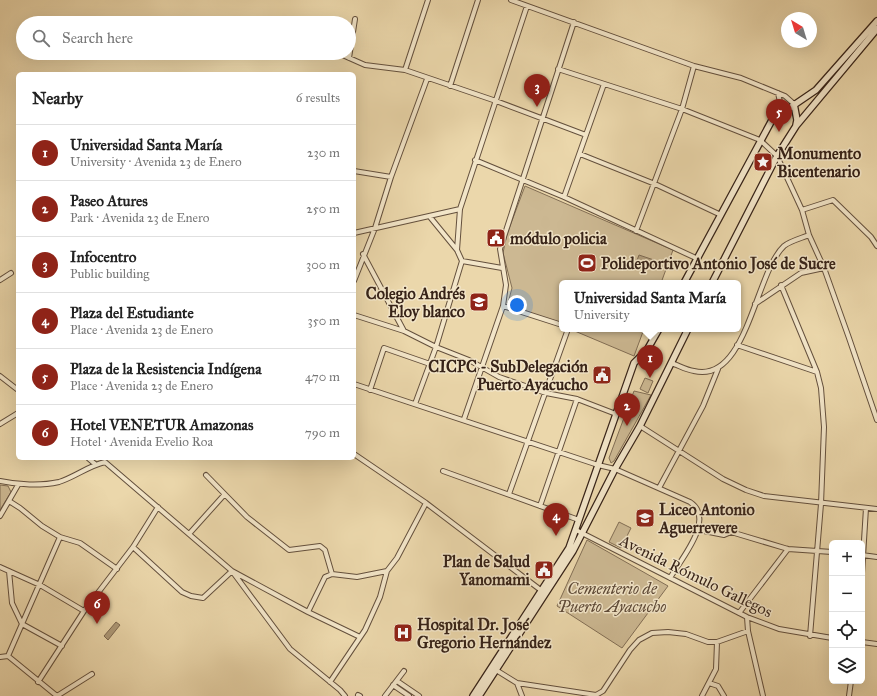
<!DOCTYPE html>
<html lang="en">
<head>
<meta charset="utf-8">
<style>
  :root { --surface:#fff; --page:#f6f6f6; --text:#222; --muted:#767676; --line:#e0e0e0; --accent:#8f2418 }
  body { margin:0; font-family:"IM FELL Great Primer",serif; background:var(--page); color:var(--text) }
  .controls { position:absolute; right:12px; bottom:12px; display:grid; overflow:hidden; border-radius:6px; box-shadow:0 4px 16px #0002 }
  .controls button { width:36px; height:36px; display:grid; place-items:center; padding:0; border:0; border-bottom:1px solid var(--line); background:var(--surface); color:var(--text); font:20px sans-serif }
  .compass { position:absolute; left:781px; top:12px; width:36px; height:36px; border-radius:50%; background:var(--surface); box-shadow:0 4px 16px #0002; rotate:322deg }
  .you { position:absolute; left:517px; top:305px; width:14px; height:14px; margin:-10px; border:3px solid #fff; border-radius:50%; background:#1a73e8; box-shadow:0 0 0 6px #1a73e833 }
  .badge { display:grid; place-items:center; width:26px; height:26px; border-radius:50%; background:var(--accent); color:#fff; font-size:13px; font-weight:700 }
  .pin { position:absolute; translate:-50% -33px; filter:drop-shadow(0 1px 2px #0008) }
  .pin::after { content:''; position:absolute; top:21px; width:14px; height:12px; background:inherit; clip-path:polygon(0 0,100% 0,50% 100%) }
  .popup { position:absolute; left:559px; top:280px; width:182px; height:52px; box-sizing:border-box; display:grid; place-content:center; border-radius:6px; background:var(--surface); filter:drop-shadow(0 1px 3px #0005); font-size:13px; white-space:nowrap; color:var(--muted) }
  .popup b { font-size:15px; color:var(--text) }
  .popup::after { content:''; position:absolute; left:50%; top:100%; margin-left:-8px; border:8px solid transparent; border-top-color:var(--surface) }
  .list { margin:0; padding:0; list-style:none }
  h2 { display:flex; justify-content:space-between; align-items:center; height:52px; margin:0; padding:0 16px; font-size:17px }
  h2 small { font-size:13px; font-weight:400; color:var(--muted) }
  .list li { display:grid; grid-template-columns:26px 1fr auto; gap:12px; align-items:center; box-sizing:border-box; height:56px; padding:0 16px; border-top:1px solid var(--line) }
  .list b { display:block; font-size:15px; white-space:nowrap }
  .list p { margin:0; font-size:13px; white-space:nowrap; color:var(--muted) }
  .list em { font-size:13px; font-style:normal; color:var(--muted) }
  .icon { flex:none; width:22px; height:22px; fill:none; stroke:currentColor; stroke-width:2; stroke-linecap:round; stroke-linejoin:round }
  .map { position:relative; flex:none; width:877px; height:696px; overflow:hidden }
  .search { position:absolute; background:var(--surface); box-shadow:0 4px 16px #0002; left:16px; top:16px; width:340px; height:44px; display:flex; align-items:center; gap:10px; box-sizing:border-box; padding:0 14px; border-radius:22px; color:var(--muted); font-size:15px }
  .panel { position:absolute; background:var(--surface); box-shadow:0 4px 16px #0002; left:16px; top:72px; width:340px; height:388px; border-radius:6px }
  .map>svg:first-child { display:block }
</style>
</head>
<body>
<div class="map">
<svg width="877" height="696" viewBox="0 0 877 696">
  <rect width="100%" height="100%" fill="#ebd7ab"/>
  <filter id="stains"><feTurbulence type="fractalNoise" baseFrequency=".005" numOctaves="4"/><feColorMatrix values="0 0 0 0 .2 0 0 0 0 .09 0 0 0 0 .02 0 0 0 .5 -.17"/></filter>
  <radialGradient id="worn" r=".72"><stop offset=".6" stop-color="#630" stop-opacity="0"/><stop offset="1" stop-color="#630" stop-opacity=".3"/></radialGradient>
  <!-- green -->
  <path fill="#ccb892" stroke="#826e55" d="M525,186L673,250L661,283H562V326L508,303L512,288L503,253L507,234Z
    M570,329H644L634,356Z
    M645,378L653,381L648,393L640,389Z
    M634,391L651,395L614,461L611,463L609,458Z
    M0,485L8,486L11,492L0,510Z
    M619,522L631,528L621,548L609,542Z
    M587,540L668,586L622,648L557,606Z"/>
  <!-- water -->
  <path fill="#ae9a79" stroke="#7e6a52" d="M639,255L654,260L652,269L636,263Z
    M116,622L120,625L108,640L104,636Z"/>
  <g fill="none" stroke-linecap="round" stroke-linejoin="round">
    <!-- minor casing -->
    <g stroke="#64503d" stroke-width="6">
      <path id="minor" d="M511,0L694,66L741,78L785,96L794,104
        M338,53L365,65L405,70L496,101L586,135
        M349,58L355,19
        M558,69L682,109L760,140L777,156L802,210L809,235L824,268L849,338L877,420
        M405,70L428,0
        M450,86L478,0
        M774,117L780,102L778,93
        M580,154L655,184L721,215
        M475,160L564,197L698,259
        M354,171L391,177
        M564,197L604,84
        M802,210L833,200L871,237L877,246
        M636,231L682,109L694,66
        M354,233L460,209
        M457,250L460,209L527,6
        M363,254L404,331
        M462,261L502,268
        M0,280L11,273
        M354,281L375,228L391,177L427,79
        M781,285L817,372L821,388L824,427L821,504L810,636
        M755,304L801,273L824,268
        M503,306L562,325
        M354,315L404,331L436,347L469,360L499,377L546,393L577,399L616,414
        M737,345L817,372
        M671,363C678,365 686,370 694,371C747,384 755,273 784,246C790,241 802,238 809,235
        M0,376L18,390
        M354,384L598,465L615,469L690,502C716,519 681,559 670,578
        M370,390L384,348L430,364
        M415,404L436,347L462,261L457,250L430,217
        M464,419L503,306L506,285L500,249L574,22
        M0,424L18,413
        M640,426L723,479L746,490L764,496L877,509
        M354,454L426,503L542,591
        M88,458L95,464
        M443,471L579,520
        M206,475L247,517L289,550L320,546L325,550L332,574
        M0,481C18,485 41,486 59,482C75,477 88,466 105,462L232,571L290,649L340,690L345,696
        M659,488L703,406L718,369
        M509,494L568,329
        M9,501L20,508L42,526L60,537L80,543L117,569
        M540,506L577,399
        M0,516L18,485
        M576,530L747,617L779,629L832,638
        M699,530L724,535L731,532L788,549L832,552
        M189,534L224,495
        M133,547L182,592L191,596L203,598L232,571L308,612L360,637
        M862,555L877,557
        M0,567L40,585L84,611
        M9,571L12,603L22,624L62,646
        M862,573L866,508
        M308,612L325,577L332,574L357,577L387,571
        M739,613L788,549
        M747,617L748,631L763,696
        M862,642L877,644
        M8,656L60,537
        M0,657L8,656L57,696
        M496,670L517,683L596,695L603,691L630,650L639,640L652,633L668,632L686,634L708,642H717L748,631
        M397,681L419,696
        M38,682L84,611L133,547L158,507
        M330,682L365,630L380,597L387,571L397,558L426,503
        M517,683L522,696
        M709,683L718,686L724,696
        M393,685L409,696
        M358,695L360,696
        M57,696L92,674
        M385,696L404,671
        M702,696L716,669L717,642
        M849,696L851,681"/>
    </g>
    <!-- secondary casing -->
    <g stroke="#372318" stroke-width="8">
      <path id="secondary" d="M794,104L797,120L796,125
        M684,283L772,120L816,90L877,21
        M712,283L777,156L796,126L877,29
        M473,696L569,548L634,363L647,350L659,329
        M479,696L573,551L615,469L640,426L688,329"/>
    </g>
    <!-- minor -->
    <use href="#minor" stroke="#f2e5c8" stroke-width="4"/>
    <!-- secondary -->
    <use href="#secondary" stroke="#f2e5c8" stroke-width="5.5"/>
  </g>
  <!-- icons -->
  <defs>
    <g id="sight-square" transform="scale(1)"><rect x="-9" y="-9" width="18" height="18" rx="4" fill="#8f2418" stroke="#f2e5c8"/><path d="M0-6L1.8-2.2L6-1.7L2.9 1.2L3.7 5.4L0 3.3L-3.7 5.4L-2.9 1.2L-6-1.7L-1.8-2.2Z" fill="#fff"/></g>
    <g id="civic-square" transform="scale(1)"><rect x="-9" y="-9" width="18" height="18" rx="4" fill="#8f2418" stroke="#f2e5c8"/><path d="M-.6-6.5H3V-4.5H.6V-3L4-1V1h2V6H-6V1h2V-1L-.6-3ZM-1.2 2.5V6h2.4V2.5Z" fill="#fff"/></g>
    <g id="stadium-square" transform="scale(1)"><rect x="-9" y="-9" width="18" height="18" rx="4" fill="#8f2418" stroke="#f2e5c8"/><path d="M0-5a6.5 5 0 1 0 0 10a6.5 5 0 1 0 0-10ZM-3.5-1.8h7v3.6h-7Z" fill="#fff"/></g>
    <g id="school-square" transform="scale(1)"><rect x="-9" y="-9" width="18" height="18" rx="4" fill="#8f2418" stroke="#f2e5c8"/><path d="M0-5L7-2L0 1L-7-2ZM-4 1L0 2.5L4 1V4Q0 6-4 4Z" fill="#fff"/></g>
    <g id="hospital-square" transform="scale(1)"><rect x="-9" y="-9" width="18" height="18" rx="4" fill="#8f2418" stroke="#f2e5c8"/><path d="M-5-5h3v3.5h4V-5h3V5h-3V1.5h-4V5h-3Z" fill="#fff"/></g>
  </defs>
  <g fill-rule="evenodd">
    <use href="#sight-square" x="763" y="162"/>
    <use href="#civic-square" x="496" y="238"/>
    <use href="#stadium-square" x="587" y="263"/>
    <use href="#school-square" x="479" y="302"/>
    <use href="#civic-square" x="602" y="375"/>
    <use href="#school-square" x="645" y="518"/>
    <use href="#civic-square" x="544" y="570"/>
    <use href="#hospital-square" x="403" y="633"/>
  </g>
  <g text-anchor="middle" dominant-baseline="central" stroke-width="3" stroke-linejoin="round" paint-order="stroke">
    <!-- poi labels -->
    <g font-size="16" font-weight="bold" fill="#372318" stroke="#f2e5c8" text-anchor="start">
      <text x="777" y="153">Monumento<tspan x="777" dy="18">Bicentenario</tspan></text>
      <text x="510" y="238">módulo policia</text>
      <text x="601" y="263">Polideportivo Antonio José de Sucre</text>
      <text x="465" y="293" text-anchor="end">Colegio Andrés<tspan x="465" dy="18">Eloy blanco</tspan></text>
      <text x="588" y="366" text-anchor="end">CICPC - SubDelegación<tspan x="588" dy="18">Puerto Ayacucho</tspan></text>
      <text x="659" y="509">Liceo Antonio<tspan x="659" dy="18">Aguerrevere</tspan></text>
      <text x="530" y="561" text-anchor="end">Plan de Salud<tspan x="530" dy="18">Yanomami</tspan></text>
      <text x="417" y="624">Hospital Dr. José<tspan x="417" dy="18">Gregorio Hernández</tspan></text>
    </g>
    <!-- street labels -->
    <g font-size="16" fill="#372318" stroke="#f2e5c8">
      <text transform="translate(696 576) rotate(26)">Avenida Rómulo Gallegos</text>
    </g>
    <!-- park labels -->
    <g font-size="16" font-style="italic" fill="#5c4836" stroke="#f2e5c8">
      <text x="612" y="588">Cementerio de<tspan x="612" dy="18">Puerto Ayacucho</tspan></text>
    </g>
  </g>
  <rect width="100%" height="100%" filter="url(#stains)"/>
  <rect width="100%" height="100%" fill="url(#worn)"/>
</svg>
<div class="controls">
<button>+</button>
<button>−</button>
<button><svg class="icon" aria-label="locate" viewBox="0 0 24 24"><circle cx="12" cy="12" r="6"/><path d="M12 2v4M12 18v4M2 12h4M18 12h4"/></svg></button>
<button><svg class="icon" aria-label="layers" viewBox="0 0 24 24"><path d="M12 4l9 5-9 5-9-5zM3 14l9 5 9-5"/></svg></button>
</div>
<svg class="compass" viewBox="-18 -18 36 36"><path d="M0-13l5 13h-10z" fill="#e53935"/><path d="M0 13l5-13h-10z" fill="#767676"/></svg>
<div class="you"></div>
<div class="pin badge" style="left:650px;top:378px">1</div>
<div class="popup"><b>Universidad Santa María</b>University</div>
<div class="pin badge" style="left:627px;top:426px">2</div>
<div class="pin badge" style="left:537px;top:107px">3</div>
<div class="pin badge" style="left:556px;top:536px">4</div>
<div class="pin badge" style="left:779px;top:132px">5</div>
<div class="pin badge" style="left:97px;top:624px">6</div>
<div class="search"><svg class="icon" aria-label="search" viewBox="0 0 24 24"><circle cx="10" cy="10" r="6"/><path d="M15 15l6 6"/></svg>Search here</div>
<section class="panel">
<h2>Nearby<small>6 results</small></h2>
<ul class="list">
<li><span class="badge">1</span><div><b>Universidad Santa María</b><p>University · Avenida 23 de Enero</p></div><em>230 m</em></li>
<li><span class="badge">2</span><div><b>Paseo Atures</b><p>Park · Avenida 23 de Enero</p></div><em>250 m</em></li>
<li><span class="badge">3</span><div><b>Infocentro</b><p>Public building</p></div><em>300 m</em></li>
<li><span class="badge">4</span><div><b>Plaza del Estudiante</b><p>Place · Avenida 23 de Enero</p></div><em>350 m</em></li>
<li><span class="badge">5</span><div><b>Plaza de la Resistencia Indígena</b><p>Place · Avenida 23 de Enero</p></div><em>470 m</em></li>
<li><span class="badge">6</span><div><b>Hotel VENETUR Amazonas</b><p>Hotel · Avenida Evelio Roa</p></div><em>790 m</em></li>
</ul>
</section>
</div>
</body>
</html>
